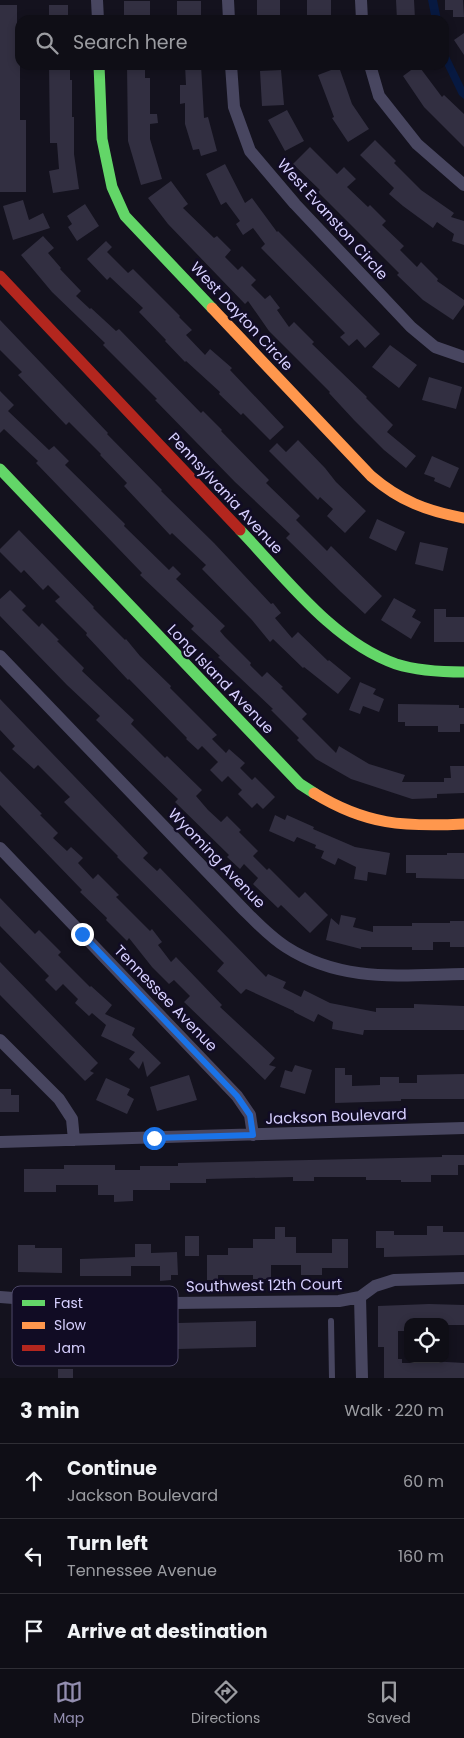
<!DOCTYPE html>
<html lang="en">
<head>
<meta charset="utf-8">
<style>
  :root { --surface:#0f0e16; --page:#18171f; --text:#f1f3f6; --muted:#9b9ca1; --line:#2f2e35; --accent:#938eb0 }
  body { margin:0; font-family:Poppins,sans-serif; background:var(--page); color:var(--text) }
  .controls { position:absolute; right:15px; bottom:15px; display:grid; overflow:hidden; border-radius:10px; box-shadow:0 2px 8px #0003 }
  .controls button { width:45px; height:45px; display:grid; place-items:center; padding:0; border:0; border-bottom:1px solid var(--line); background:var(--surface); color:var(--text); font:25px sans-serif }
  .stop { position:absolute; width:15px; height:15px; margin:-11px; border:4px solid #1a73e8; border-radius:50%; background:#fff }
  .stop.end { background:#1a73e8; border-color:#fff; box-shadow:0 1px 5px #0008 }
  .list { margin:0; padding:0; list-style:none }
  h2 { display:flex; justify-content:space-between; align-items:center; height:65px; margin:0; padding:0 20px; font-size:21px }
  h2 small { font-size:16px; font-weight:400; color:var(--muted) }
  .list li { display:grid; grid-template-columns:32px 1fr auto; gap:15px; align-items:center; box-sizing:border-box; height:75px; padding:0 20px; border-top:1px solid var(--line) }
  .list b { display:block; font-size:19px; white-space:nowrap }
  .list p { margin:0; font-size:16px; white-space:nowrap; color:var(--muted) }
  .list em { font-size:16px; font-style:normal; color:var(--muted) }
  .icon { flex:none; width:28px; height:28px; fill:none; stroke:currentColor; stroke-width:2; stroke-linecap:round; stroke-linejoin:round }
  .map { position:relative; flex:none; width:464px; height:1378px; overflow:hidden }
  .search { position:absolute; background:var(--surface); box-shadow:0 2px 8px #0003; left:15px; right:15px; top:15px; height:55px; display:flex; align-items:center; gap:12px; box-sizing:border-box; padding:0 18px; border-radius:15px; color:var(--muted); font-size:19px }
  .sheet { height:290px; background:var(--surface) }
  nav { display:flex; justify-content:space-around; align-items:center; box-sizing:border-box; height:70px; border-top:1px solid var(--line); background:var(--surface); font-size:14px; color:var(--muted) }
  nav a { display:grid; justify-items:center; gap:2px }
  nav .on { color:var(--accent) }
  .map>svg:first-child { display:block }
</style>
</head>
<body>
<div class="map">
<svg width="464" height="1378" viewBox="0 0 464 1378">
  <rect width="100%" height="100%" fill="#14121e"/>
  <!-- water -->
  <path fill="#071941" d="M428,0H437L441,20H432Z
    M444,37L446,50L464,87V99L459,95L444,64Z"/>
  <!-- building -->
  <path fill="#322f41" d="M257,0H280V20H257Z
    M307,0H331V20H307Z
    M396,0H414L415,19L397,20Z
    M445,0H463L464,17H453V10H445Z
    M124,1H150V20H124Z
    M177,1H201V20H177Z
    M0,5H17V44H20V120H26V192H0Z
    M49,5H68V20H49Z
    M464,33V55L454,40Z
    M49,65H70V80H72V117H74V154L79,189L53,193L49,171L59,169L57,143H50Z
    M127,65H145V78H150V114H157L158,123L150,124V139L162,179L141,185L128,141Z
    M185,65H201L204,118L208,117L217,151L201,156L199,149L193,150L185,124V103L180,104V85H186Z
    M418,65L442,97L444,95L464,114V147L424,107L403,76Z
    M339,67L352,104L369,129L348,142L332,118L334,117L318,75Z
    M281,70L284,105L262,106L260,71Z
    M287,110L304,141L285,151L268,120Z
    M375,140L396,161L394,163L421,190L454,213L451,217L464,221V245L452,241L454,234L437,222L433,228L403,206L389,194L394,188L360,155Z
    M310,147L337,174L344,167L356,179L347,187L368,207L370,205L386,221L382,225L404,246L400,250L417,267L421,262L438,279L437,281L464,300V305L453,320L423,300L397,275L399,273L318,192L320,190L293,164Z
    M225,164L245,203L252,198L277,232L278,231L380,334L365,348L357,339L349,346L340,337L345,333L261,248L265,244L253,228L243,235L236,224L240,221L226,202L221,205L206,174Z
    M171,181L188,204L183,208L214,238L217,236L231,250L225,257L238,270L242,266L256,280L251,285L265,299L270,295L280,308L277,310L289,327L294,322L314,342L312,344L367,397L366,398L393,425L387,432L416,456L406,468L384,450L354,420L329,393L330,392L269,331L248,301L245,304L168,224L148,198Z
    M23,200L29,220L43,213L50,228L13,240L3,206Z
    M85,204L99,226L77,241L68,227L72,224L67,216Z
    M43,236L54,248L48,253L61,268L60,269L81,291L76,296L90,309L91,308L116,331L119,329L201,413L203,411L222,430L221,431L269,480L266,483L300,516L296,520L327,551L331,546L382,596L365,614L341,592L286,538L290,534L235,482L155,400L157,399L103,345L105,343L52,292L21,255Z
    M106,241L112,247L107,252L128,273L133,269L180,316L179,317L192,330L186,335L205,355L210,349L232,368L230,370L284,427L270,440L243,413L241,415L219,394L220,392L186,361L185,362L165,341L166,340L139,312L143,308L110,277L107,280L87,259Z
    M0,320L108,433L107,434L162,490L161,491L214,543L271,604L273,603L281,613L275,618L292,638L298,632L328,661L329,660L351,678L338,694L304,667L303,668L273,639L270,642L252,620L202,569L206,565L172,533L170,535L124,486L127,483L100,455L101,454L69,422L66,425L18,375L22,372L0,350Z
    M390,345L417,365L399,388L372,367Z
    M429,377L462,387L456,409L422,400Z
    M0,391L14,405L8,411L49,450L54,446L69,461L65,465L125,524L124,526L169,570L173,566L181,574L176,579L225,626L220,631L225,637L251,663L250,665L262,677L267,672L283,687L281,688L307,714L302,719L336,753L339,746L369,764L405,775L402,782H444V778H451L450,766H464V793L437,794V798L412,799L351,779L316,759L297,740L299,738L271,710L273,709L218,657L220,656L191,629L194,626L140,575L142,573L36,463L38,461L4,429L0,433Z
    M298,440L325,468L336,482L366,511L345,533L327,516L333,509L320,497L318,500L269,451L277,443L286,452Z
    M432,456L459,468L450,488L434,481L435,478L424,474Z
    M377,519L405,532L396,551L369,538Z
    M19,530L94,607L93,608L125,640L126,639L140,656L171,686L170,688L217,735L212,739L226,753L229,749L245,763L240,768L252,780L255,777L275,797L263,809L257,803L252,808L238,794L242,790L228,776L222,782L210,770L218,762L202,746L198,750L186,739L187,738L129,679L128,680L86,635L87,633L55,601L60,597L48,585L43,590L24,570L21,573L0,552V549Z
    M420,542L448,548L443,571L415,564Z
    M10,590L26,606L22,610L39,627L42,623L59,640L57,641L84,668L82,671L134,720L131,724L165,758L167,756L202,790L196,796L208,810L221,822L227,816L241,830L239,832L258,851L253,856L267,870L269,868L299,898L305,892L328,915L310,933L281,905L278,908L253,884L258,878L244,864L240,869L227,857L229,855L175,802L178,799L96,720L100,716L67,685L0,616V599Z
    M394,598L416,610L412,617L421,622L411,639L381,620Z
    M434,609H446V617H464V642H434Z
    M360,682L376,689L373,694L384,699L379,712L363,706L360,714L349,710Z
    M0,699L148,853L143,858L157,871L160,868L266,977L268,974L286,982L283,988L301,997L304,990L330,1003L376,1012V1008H414V1004L464,1006V1030H364L363,1035L332,1029L333,1022L318,1014L314,1022L294,1012V1011L246,989L241,994L217,971L224,963L117,857L118,856L64,802L70,797L38,765L34,769L12,749L15,746L0,730Z
    M398,704L459,705V708H464V724H460V732H438V726H405V722H398Z
    M0,771L42,814L40,815L58,833L53,838L67,851L71,847L83,858L78,863L93,879L98,874L119,895L116,897L150,931L152,929L162,942L158,945L171,962L176,957L222,1005L220,1007L275,1058L269,1065L276,1067L265,1080L184,1002L190,996L174,980L169,984L152,967L129,938L127,941L106,920L107,918L80,892L82,890L0,805Z
    M275,815L285,820L287,815L314,827L313,829L355,847L390,853L386,875L368,872L367,881L354,879L356,867L338,858L335,865L321,858L324,851L315,848L316,845L297,837L294,842L269,831Z
    M447,853H464V879L416,878V873H406V855H447Z
    M0,898L35,934L39,930L61,952L58,955L90,987L91,986L112,1005L105,1014L135,1028L132,1035L161,1063L147,1077L143,1061L139,1069L129,1059L135,1052L101,1036L106,1025L92,1013L89,1016L75,1003L78,999L63,984L56,991L45,980L49,976L0,926Z
    M341,915L356,918L353,927L373,932V926H412V923H450V921H464V947H450V942H433V950H412V947H361V949L326,940L331,918L339,925Z
    M0,962L98,1063L90,1071L94,1073L85,1081L0,995Z
    M295,1065L312,1070L305,1094L280,1087L285,1070L292,1072Z
    M335,1068H345V1075H352V1086L380,1085V1077H399V1083H417V1075L464,1074V1099H401V1101L335,1103Z
    M189,1075L197,1100L157,1111L150,1087Z
    M106,1078L130,1089L127,1095L134,1099L127,1114L96,1100Z
    M0,1089H11V1095H19V1112H0Z
    M442,1155H464V1165H458V1175H431V1182H401V1180H366V1177H314V1181H293V1177L206,1179V1183H170V1190H133V1201L114,1202V1195H98V1185H56V1192H24V1169H64V1165H115V1170H140V1166H178V1163L442,1157Z
    M427,1226H443V1232H464V1255L384,1257V1248H376V1231H394V1235H427Z
    M275,1227H285V1237H296V1253H332V1239H348V1268H322V1275H301V1265H271V1279H253V1275H218V1280H207V1255H228V1248H253V1239H275Z
    M185,1236H199V1256H185Z
    M135,1244H151V1253L177,1252L178,1275H171V1280L160,1281V1266H131V1276H80V1259L135,1257Z
    M18,1245H35V1248H62V1273L18,1272Z
    M429,1304L464,1305V1325H445V1322H408V1331H398V1359H402V1363H430V1361L464,1363V1378H384V1347H378V1306Z
    M256,1321V1347L139,1350V1345H103V1328H139V1324Z
    M58,1369H73V1378H58Z"/>
  <g fill="none" stroke-linecap="round" stroke-linejoin="round">
    <!-- lane -->
    <path stroke="#484660" stroke-width="6" d="M331,1321L332,1378"/>
    <!-- street -->
    <path stroke="#484660" stroke-width="12" d="M97,0L98,20
      M228,0L229,20
      M361,0L362,20
      M231,65L234,107L250,151L295,204L411,327L435,347L464,357
      M370,65L379,96L417,144L464,185
      M0,656L243,909C256,922 270,937 286,947C342,983 400,975 464,974
      M0,848L237,1096L250,1115L253,1135
      M0,1040L59,1099L72,1119L74,1140
      M0,1142L464,1128
      M0,1297L92,1304L339,1301L360,1297L375,1286L394,1280L464,1278
      M360,1297L362,1378"/>
    <!-- fast -->
    <path stroke="#63d668" stroke-width="11" d="M99,65L102,139L112,187L125,216L212,308
      M0,469L300,784L314,793
      M240,530C285,577 333,642 396,664C418,671 441,672 464,672"/>
    <!-- slow -->
    <path stroke="#ff974d" stroke-width="11" d="M212,308L371,476C400,501 427,511 464,518
      M314,793C366,825 404,827 464,824"/>
    <!-- jam -->
    <path stroke="#b3261e" stroke-width="11" d="M0,276L240,530"/>
  </g>
  <g fill="none" stroke-linecap="round" stroke-linejoin="round">
    <!-- route -->
    <path stroke="#1a73e8" stroke-width="6" d="M82,934L237,1096L250,1115L253,1135L154,1138"/>
  </g>
  <g text-anchor="middle" dominant-baseline="central" stroke-width="5" stroke-linejoin="round" paint-order="stroke">
    <!-- street labels -->
    <g font-size="15" fill="#d7d0ff" stroke="#110c24">
      <text transform="translate(333 219) rotate(48)">West Evanston Circle</text>
      <text transform="translate(242 316) rotate(47)">West Dayton Circle</text>
      <text transform="translate(226 493) rotate(47)">Pennsylvania Avenue</text>
      <text transform="translate(221 679) rotate(46)">Long Island Avenue</text>
      <text transform="translate(217 858) rotate(46)">Wyoming Avenue</text>
      <text transform="translate(166 998) rotate(46)">Tennessee Avenue</text>
      <text transform="translate(336 1116) rotate(-2)">Jackson Boulevard</text>
      <text transform="translate(264 1285) rotate(-1)">Southwest 12th Court</text>
    </g>
  </g>
  <!-- legend -->
  <rect x="12" y="1286" width="166" height="80" rx="8" fill="#110c24" stroke="#4c4766" stroke-width="1"/>
  <rect x="22" y="1300" width="23" height="6" fill="#63d668"/>
  <rect x="22" y="1322" width="23" height="7" fill="#ff974d"/>
  <rect x="22" y="1345" width="23" height="6" fill="#b3261e"/>
  <g font-size="14" fill="#d7d0ff">
    <text x="54" y="1308">Fast</text>
    <text x="54" y="1330">Slow</text>
    <text x="54" y="1353">Jam</text>
  </g>
</svg>
<div class="controls">
<button><svg class="icon" aria-label="locate" viewBox="0 0 24 24"><circle cx="12" cy="12" r="6"/><path d="M12 2v4M12 18v4M2 12h4M18 12h4"/></svg></button>
</div>
<div class="stop" style="left:154px;top:1138px"></div>
<div class="stop end" style="left:82px;top:934px"></div>
<div class="search"><svg class="icon" aria-label="search" viewBox="0 0 24 24"><circle cx="10" cy="10" r="6"/><path d="M15 15l6 6"/></svg>Search here</div>
</div>
<section class="sheet">
<h2>3 min<small>Walk · 220 m</small></h2>
<ul class="list">
<li><svg class="icon" aria-label="ahead" viewBox="0 0 24 24"><path d="M12 20V5M6 11l6-6 6 6"/></svg><div><b>Continue</b><p>Jackson Boulevard</p></div><em>60 m</em></li>
<li><svg class="icon" aria-label="left" viewBox="0 0 24 24"><path d="M17 20v-9H6M10 6l-5 5 5 5"/></svg><div><b>Turn left</b><p>Tennessee Avenue</p></div><em>160 m</em></li>
<li><svg class="icon" aria-label="arrive" viewBox="0 0 24 24"><path d="M6 21V4h12l-3 4 3 4H6"/></svg><div><b>Arrive at destination</b></div></li>
</ul>
</section>
<nav>
<a class="on"><svg class="icon" aria-label="map" viewBox="0 0 24 24"><path d="M3 6l6-2 6 2 6-2v14l-6 2-6-2-6 2zM9 4v14M15 6v14"/></svg>Map</a>
<a><svg class="icon" aria-label="directions" viewBox="0 0 24 24"><path d="M12 3l9 9-9 9-9-9zM9 14v-3h6M13 9l2 2-2 2"/></svg>Directions</a>
<a><svg class="icon" aria-label="saved" viewBox="0 0 24 24"><path d="M7 4h10v16l-5-4-5 4z"/></svg>Saved</a>
</nav>
</body>
</html>
